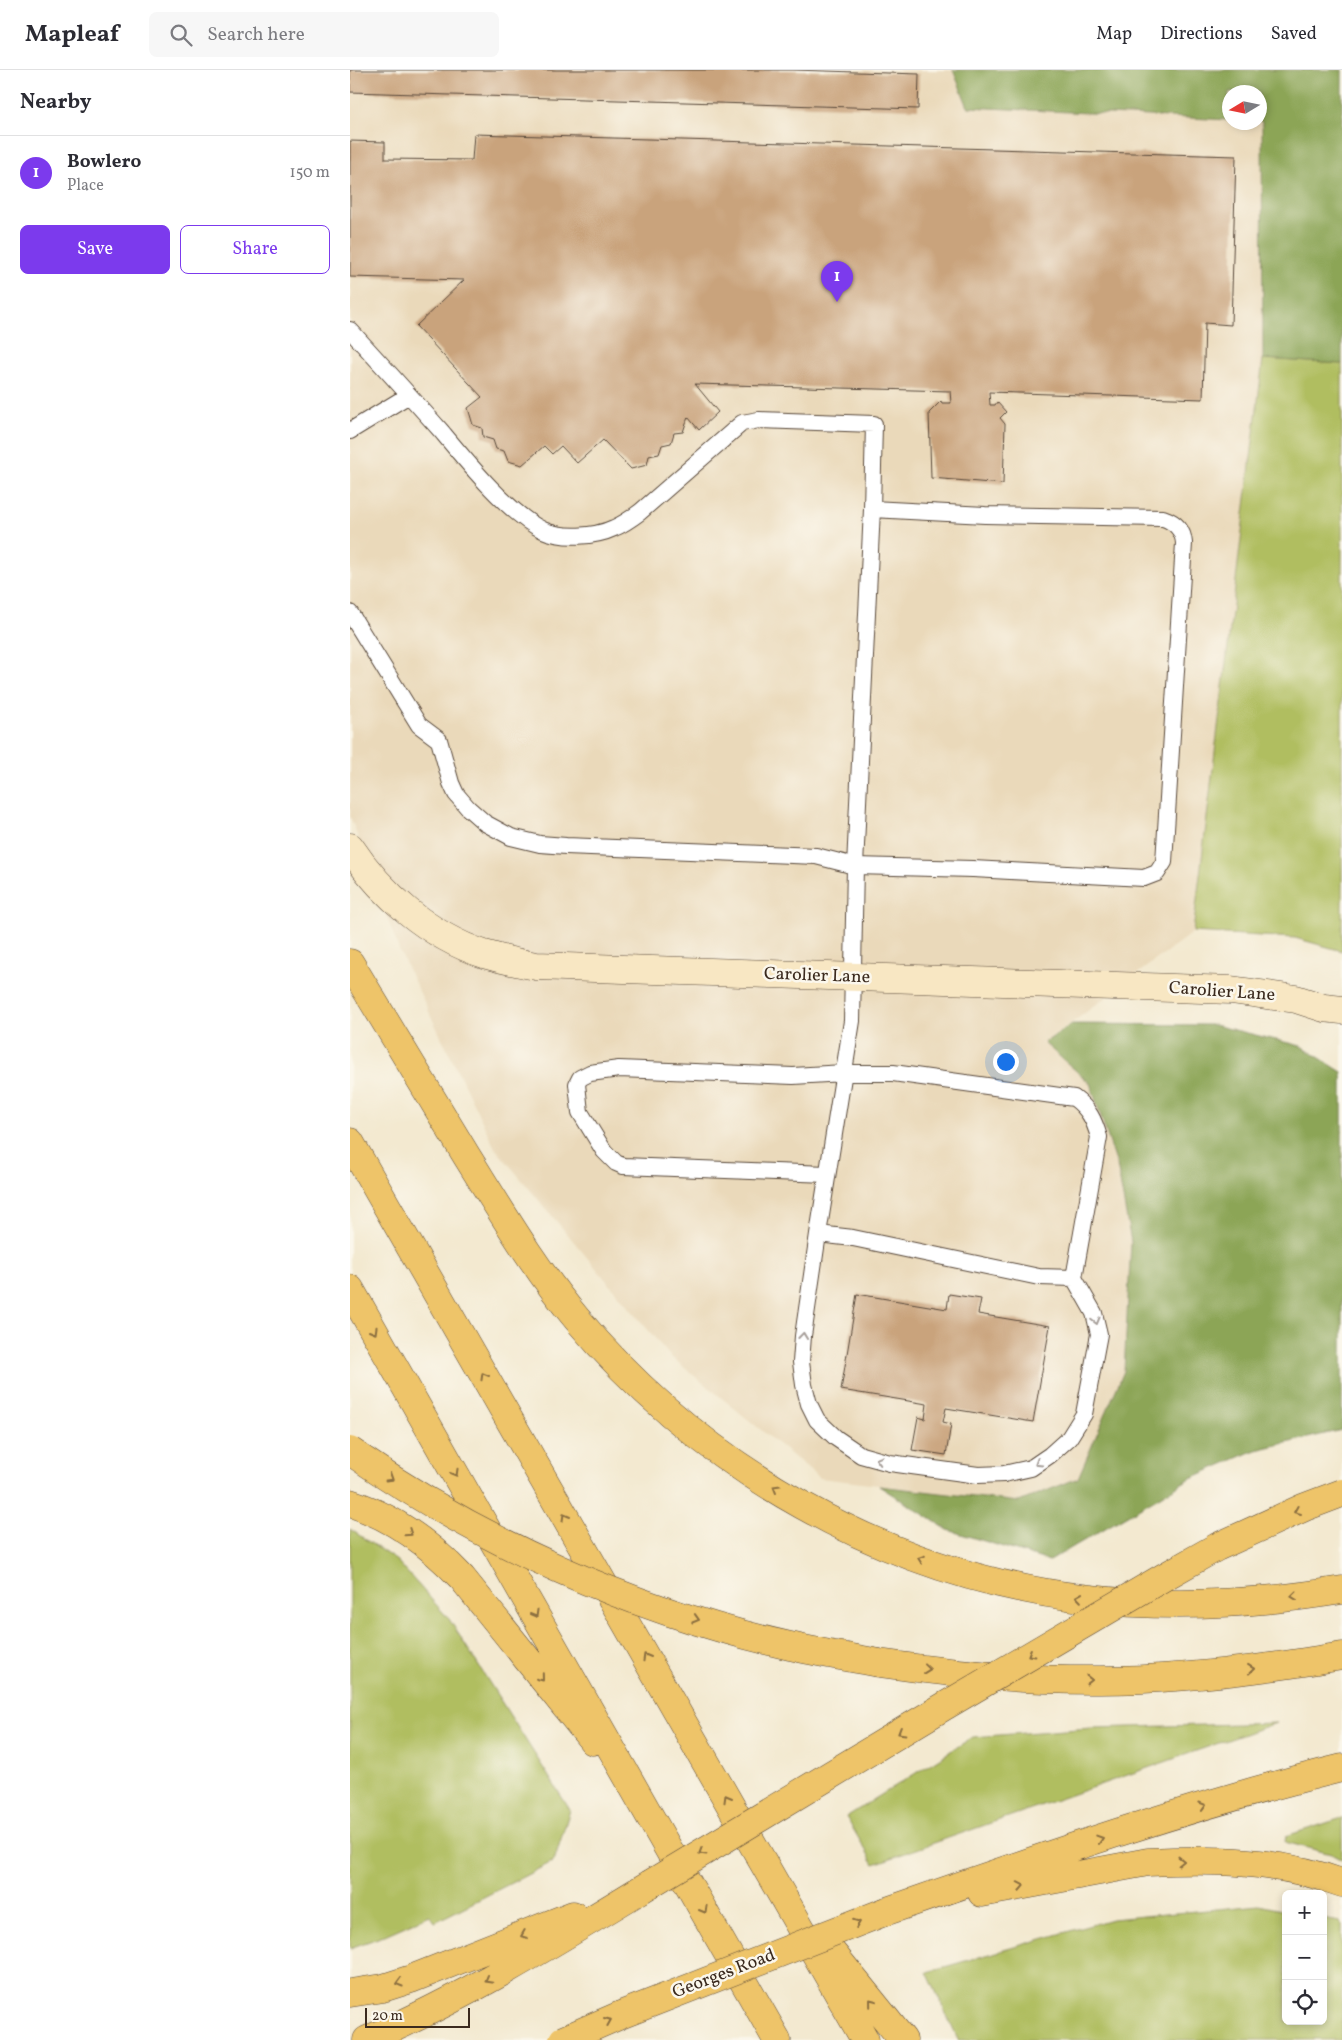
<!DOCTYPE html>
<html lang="en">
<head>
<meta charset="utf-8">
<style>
  :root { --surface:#fff; --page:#f7f7f7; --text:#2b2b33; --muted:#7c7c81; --line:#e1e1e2; --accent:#7c3aed }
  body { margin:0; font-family:Vollkorn,serif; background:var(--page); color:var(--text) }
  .controls { position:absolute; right:15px; bottom:15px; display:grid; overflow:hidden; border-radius:8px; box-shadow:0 2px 8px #0003 }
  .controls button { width:45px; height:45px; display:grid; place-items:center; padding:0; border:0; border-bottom:1px solid var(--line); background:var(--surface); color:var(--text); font:25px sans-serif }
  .compass { position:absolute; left:872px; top:15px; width:45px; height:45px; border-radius:50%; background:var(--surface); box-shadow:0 2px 8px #0003; rotate:260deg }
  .scale { position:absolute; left:15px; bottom:12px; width:105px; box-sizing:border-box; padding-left:5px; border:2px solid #3b2a1e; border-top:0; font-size:14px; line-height:18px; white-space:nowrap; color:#3b2a1e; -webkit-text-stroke:4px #fbf7ec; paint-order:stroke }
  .you { position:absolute; left:655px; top:991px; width:18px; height:18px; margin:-12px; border:4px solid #fff; border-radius:50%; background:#1a73e8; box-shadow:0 0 0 8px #1a73e833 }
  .badge { display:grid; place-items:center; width:32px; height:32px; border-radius:50%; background:var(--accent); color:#fff; font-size:16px; font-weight:700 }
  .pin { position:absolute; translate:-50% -41px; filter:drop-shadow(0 1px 2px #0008) }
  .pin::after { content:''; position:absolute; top:26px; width:18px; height:15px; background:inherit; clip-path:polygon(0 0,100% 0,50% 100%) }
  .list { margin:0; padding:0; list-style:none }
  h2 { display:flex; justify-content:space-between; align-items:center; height:65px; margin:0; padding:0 20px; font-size:21px }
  h2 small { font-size:16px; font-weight:400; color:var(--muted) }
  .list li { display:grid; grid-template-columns:32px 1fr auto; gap:15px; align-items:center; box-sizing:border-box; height:75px; padding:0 20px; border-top:1px solid var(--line) }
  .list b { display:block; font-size:19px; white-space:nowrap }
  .list p { margin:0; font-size:16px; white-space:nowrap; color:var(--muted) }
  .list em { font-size:16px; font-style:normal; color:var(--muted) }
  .actions { display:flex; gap:10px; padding:15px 20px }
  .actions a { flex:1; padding:11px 0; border:1px solid var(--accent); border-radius:8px; text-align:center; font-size:18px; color:var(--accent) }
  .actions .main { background:var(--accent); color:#fff }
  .icon { flex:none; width:28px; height:28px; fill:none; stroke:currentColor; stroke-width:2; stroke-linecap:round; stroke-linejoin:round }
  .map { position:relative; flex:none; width:992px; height:1970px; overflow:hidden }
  header { display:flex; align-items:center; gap:30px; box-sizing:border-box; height:70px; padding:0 25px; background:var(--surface); border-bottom:1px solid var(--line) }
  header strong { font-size:24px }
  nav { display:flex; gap:28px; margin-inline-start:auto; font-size:18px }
  .search { width:350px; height:45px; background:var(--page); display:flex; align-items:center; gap:12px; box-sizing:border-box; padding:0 18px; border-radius:8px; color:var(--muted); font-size:19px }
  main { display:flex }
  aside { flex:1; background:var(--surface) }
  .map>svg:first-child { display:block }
</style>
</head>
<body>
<header>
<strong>Mapleaf</strong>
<div class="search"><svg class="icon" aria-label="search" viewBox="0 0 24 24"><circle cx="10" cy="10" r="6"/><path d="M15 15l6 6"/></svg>Search here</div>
<nav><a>Map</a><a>Directions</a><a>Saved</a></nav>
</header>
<main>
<aside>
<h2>Nearby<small></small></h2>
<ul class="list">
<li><span class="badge">1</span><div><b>Bowlero</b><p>Place</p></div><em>150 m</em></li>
</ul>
<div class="actions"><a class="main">Save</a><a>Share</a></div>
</aside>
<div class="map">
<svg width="992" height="1970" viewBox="0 0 992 1970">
  <rect width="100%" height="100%" fill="#fbf7ec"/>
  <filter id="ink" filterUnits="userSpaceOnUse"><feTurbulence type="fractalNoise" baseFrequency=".02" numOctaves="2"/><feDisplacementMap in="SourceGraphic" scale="10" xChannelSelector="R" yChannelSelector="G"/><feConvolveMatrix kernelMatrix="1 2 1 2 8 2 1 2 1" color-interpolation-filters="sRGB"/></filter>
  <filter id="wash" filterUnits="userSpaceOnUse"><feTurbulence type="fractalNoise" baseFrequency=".0096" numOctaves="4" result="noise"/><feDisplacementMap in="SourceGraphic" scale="20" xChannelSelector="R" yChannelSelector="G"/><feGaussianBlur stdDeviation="1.12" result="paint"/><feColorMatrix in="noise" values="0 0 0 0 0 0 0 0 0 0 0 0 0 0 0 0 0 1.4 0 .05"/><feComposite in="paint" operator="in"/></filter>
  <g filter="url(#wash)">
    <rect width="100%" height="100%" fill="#f3e9d0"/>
    <!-- built -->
    <path fill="#ead9ba" d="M0,0H603L618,37L879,50V52L912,51L913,289L843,862L695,973L740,1013L767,1095L781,1172L774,1301L728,1408L669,1432L470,1408L320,1286L145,1078L49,880L0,746Z"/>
    <!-- green -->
    <path fill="#b0be61" stroke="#767440" d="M913,289L992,294V881L945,868L843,862Z
      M0,1459L47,1491L99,1549L220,1740L204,1791L85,1852L80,1845L28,1868L0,1878Z
      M926,1653L524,1794L496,1747L623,1667L741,1658Z
      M992,1748V1790L981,1784L935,1772L936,1766Z
      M909,1835L936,1841V1951H973V1849L990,1852L992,1855V1970H608L577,1902L762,1849Z"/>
    <!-- forest -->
    <path fill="#8ca557" stroke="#64683a" d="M603,0H992V294L913,289L912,52L910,51L909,22H879V50L618,37Z
      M722,954L864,955L951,976L992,1002V1360L906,1380L841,1408L699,1491L598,1460L529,1416L669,1432L728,1408L774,1301L781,1172L767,1095L740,1013L694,973Z"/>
    <g id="blocks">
      <!-- building -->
      <path fill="#c9a37c" d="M0,0H443L569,4L568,39L0,22Z
        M124,64L886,86L881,255L855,253L853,329L639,322L640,335H645L647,332L656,342L650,348L655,354L653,414L581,408L579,343L591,331L592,333H601L600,321L345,314L368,342L349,360L338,347L333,362L324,363L321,373L312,375L309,384L299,386L297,395L281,399L253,370L227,393L211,376L202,384L194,376L172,395L158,391L154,381L146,379L143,370L133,367L132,358L123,355L118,338L132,327L66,256L114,210L0,207V71L35,72V89L122,90Z
        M507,1224L597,1239L599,1224L631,1229L628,1244L700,1256L683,1352L596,1338L593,1352L601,1354L596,1385L562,1380L568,1347L575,1349L577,1334L491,1320Z"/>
    </g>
  </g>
  <g filter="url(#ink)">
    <use href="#blocks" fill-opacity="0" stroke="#574739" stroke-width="1"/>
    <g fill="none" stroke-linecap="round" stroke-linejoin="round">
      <!-- lane casing -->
      <g stroke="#574739" stroke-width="18">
        <path id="lane" d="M0,260C31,294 62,328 92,362C116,391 160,445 193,460C213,469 245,467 264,458C274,454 282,448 290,442L392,353L409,350L524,354L522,439L505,796L502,951L468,1164L503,1168L689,1207L724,1208L749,1067C744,1050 739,1039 724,1028L543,1003H494L443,1006L269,999L240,1003L230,1008L227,1014L230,1042L254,1081L266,1093L273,1096L477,1104
          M0,361L59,325
          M0,543L69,655L89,670L101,713L106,724L118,738L135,753L161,767L190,774L216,776L466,786L505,796L623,799L794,808L807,803L814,792L834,473C833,460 825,452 813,448L635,445L522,439
          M468,1164L453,1266L451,1292L454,1315L459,1334L467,1350L486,1368L511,1385L540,1393L628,1405L654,1404L681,1398L700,1385L719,1368L734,1344L749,1264L744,1243L724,1208"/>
      </g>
      <!-- secondary casing -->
      <g stroke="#574739" stroke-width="29">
        <path id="secondary" d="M0,777C31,824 79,866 134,884C151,889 169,893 186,896L881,920L946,929L974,938L992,940"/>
      </g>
      <!-- highway casing -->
      <g stroke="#574739" stroke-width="29">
        <path id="highway" d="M0,893C39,957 78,1021 116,1085C151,1141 185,1199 227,1249C352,1398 536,1504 731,1528C817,1539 907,1534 992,1520
          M0,1072L515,1970
          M0,1219L427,1970
          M0,1433C44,1447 81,1475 112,1508L243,1671
          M529,1593C598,1603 669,1610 740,1610C824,1611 909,1600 992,1586
          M632,1823L798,1792C864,1789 929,1790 992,1813
          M537,1841C687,1789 837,1736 992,1698
          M476,1875L553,1970
          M0,1923L33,1918L61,1909L223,1845
          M17,1970C116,1927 208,1870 300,1814"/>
      </g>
      <!-- lane -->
      <use href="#lane" stroke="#fff" stroke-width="16"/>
      <!-- secondary -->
      <use href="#secondary" stroke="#f8e7c3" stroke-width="28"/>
      <!-- highway -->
      <use href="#highway" stroke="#eec469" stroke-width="28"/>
      <!-- highway-bridge casing -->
      <g stroke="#574739" stroke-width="29" stroke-linecap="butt">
        <path id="highway-bridge" d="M0,1381C130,1472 284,1541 440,1576C469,1583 499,1587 529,1593
          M300,1814L593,1637L814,1507L867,1477L955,1437L992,1423
          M213,1970L273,1944L537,1841"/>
      </g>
      <!-- highway-bridge -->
      <use href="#highway-bridge" stroke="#eec469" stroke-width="28"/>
    </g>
    <!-- one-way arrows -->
    <defs><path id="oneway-chevron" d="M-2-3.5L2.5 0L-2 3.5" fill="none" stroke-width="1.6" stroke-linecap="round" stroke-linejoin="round" transform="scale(1.25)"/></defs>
    <g stroke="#a79f9a">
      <use href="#oneway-chevron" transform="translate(746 1251) rotate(75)"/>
      <use href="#oneway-chevron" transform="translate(453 1266) rotate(-84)"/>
      <use href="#oneway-chevron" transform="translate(529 1390) rotate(-165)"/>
      <use href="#oneway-chevron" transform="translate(688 1393) rotate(148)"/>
    </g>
    <g stroke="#8c6f40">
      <use href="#oneway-chevron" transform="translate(24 1261) rotate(60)"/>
      <use href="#oneway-chevron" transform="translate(134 1306) rotate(-120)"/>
      <use href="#oneway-chevron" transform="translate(105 1403) rotate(60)"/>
      <use href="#oneway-chevron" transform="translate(40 1408) rotate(32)"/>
      <use href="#oneway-chevron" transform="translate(426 1418) rotate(-150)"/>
      <use href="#oneway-chevron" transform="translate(947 1441) rotate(157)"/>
      <use href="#oneway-chevron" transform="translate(215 1447) rotate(-120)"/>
      <use href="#oneway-chevron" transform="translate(59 1463) rotate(34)"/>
      <use href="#oneway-chevron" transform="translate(571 1489) rotate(-160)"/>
      <use href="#oneway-chevron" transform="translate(944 1526) rotate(173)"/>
      <use href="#oneway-chevron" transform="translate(729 1527) rotate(-172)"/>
      <use href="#oneway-chevron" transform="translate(185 1544) rotate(60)"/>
      <use href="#oneway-chevron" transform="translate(346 1549) rotate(17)"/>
      <use href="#oneway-chevron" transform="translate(681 1584) rotate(149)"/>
      <use href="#oneway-chevron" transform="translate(296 1587) rotate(-120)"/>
      <use href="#oneway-chevron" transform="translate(577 1599) rotate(6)"/>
      <use href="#oneway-chevron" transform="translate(901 1599) rotate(-6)"/>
      <use href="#oneway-chevron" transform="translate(191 1608) rotate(51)"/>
      <use href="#oneway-chevron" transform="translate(739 1610)"/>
      <use href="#oneway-chevron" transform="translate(551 1662) rotate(149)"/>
      <use href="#oneway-chevron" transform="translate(377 1728) rotate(-120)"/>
      <use href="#oneway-chevron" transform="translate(853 1736) rotate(-17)"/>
      <use href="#oneway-chevron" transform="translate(750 1769) rotate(-18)"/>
      <use href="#oneway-chevron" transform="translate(352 1782) rotate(149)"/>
      <use href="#oneway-chevron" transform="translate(831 1791) rotate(-1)"/>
      <use href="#oneway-chevron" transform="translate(671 1816) rotate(-11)"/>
      <use href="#oneway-chevron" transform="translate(354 1840) rotate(60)"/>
      <use href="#oneway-chevron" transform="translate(507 1853) rotate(-21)"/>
      <use href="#oneway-chevron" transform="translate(174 1865) rotate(158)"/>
      <use href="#oneway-chevron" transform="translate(138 1910) rotate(151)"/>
      <use href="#oneway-chevron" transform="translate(49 1913) rotate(164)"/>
      <use href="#oneway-chevron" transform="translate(522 1932) rotate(-129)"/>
      <use href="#oneway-chevron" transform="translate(258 1951) rotate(-23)"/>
    </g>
  </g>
  <g text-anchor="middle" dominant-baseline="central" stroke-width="5" stroke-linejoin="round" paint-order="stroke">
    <!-- street labels -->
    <g font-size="18" fill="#3b2a1e" stroke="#fbf7ec">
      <text transform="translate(467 906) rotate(2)">Carolier Lane</text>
      <text transform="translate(872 922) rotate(4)">Carolier Lane</text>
      <text transform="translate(374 1904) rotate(-21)">Georges Road</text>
    </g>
  </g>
</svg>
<div class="controls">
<button>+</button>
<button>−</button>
<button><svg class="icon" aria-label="locate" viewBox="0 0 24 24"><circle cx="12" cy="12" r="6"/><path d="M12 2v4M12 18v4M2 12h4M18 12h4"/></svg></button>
</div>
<svg class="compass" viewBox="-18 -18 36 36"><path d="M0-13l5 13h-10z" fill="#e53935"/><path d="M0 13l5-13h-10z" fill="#7c7c81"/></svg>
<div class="scale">20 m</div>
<div class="you"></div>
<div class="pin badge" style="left:487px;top:232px">1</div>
</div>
</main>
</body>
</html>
